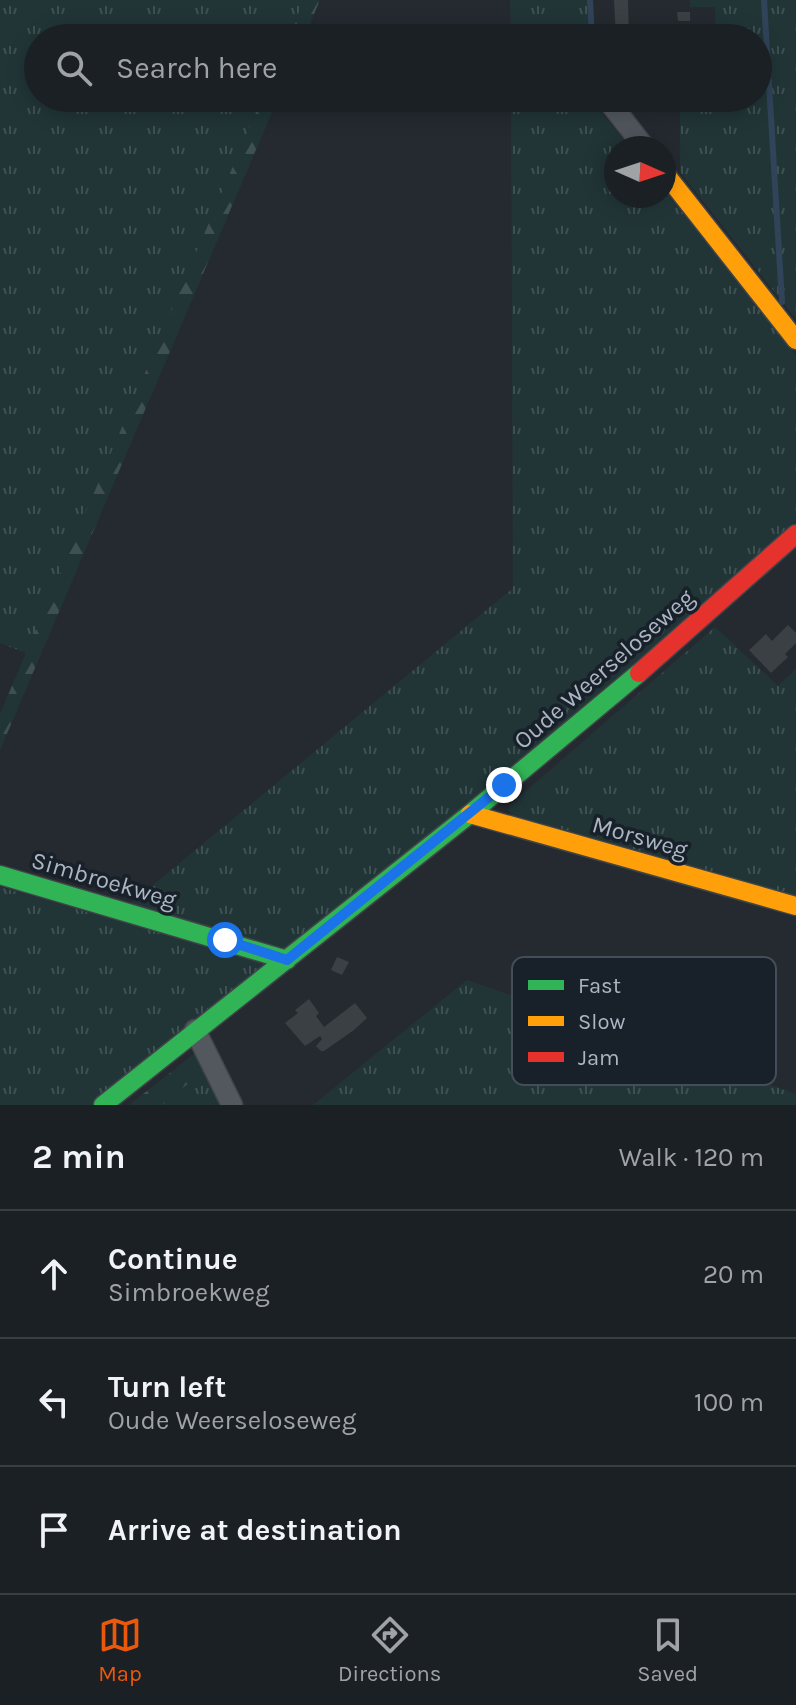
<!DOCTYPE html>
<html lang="en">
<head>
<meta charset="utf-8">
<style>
  :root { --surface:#1b2024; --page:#24282c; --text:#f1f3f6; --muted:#a0a3a6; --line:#393e41; --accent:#ea580c }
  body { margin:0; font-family:Karla,sans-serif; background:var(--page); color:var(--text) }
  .compass { position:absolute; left:604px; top:136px; width:72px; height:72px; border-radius:50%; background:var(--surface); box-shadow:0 4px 20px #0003; rotate:93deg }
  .stop { position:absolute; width:24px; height:24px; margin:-18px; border:6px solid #1a73e8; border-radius:50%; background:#fff }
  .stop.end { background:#1a73e8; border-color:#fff; box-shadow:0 2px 8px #0008 }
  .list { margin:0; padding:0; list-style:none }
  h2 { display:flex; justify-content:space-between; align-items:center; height:104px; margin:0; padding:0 32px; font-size:34px }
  h2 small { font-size:26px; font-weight:400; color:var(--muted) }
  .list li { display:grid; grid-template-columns:52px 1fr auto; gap:24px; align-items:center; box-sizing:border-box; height:128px; padding:0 32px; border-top:2px solid var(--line) }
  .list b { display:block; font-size:30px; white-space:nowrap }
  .list p { margin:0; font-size:26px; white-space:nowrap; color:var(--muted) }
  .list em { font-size:26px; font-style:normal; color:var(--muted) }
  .icon { flex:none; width:44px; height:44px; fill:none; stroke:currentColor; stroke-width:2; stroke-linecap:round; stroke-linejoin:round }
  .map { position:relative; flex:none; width:796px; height:1105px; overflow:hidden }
  .search { position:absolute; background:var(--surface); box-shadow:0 4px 20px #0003; left:24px; right:24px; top:24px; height:88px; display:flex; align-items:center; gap:20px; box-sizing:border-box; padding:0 28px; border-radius:44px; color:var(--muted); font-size:30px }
  .sheet { height:488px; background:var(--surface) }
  nav { display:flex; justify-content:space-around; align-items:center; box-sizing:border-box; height:112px; border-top:2px solid var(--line); background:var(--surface); font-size:22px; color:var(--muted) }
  nav a { display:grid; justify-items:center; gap:4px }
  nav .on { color:var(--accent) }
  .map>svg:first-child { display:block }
</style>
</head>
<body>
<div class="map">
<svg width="796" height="1105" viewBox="0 0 796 1105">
  <defs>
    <pattern id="grass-tufts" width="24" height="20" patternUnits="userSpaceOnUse" patternTransform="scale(2)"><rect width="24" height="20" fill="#213537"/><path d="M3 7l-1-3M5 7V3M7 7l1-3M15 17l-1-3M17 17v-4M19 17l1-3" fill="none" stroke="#3f5052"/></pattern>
    <pattern id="forest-firs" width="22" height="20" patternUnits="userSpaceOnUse" patternTransform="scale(2)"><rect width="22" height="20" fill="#213537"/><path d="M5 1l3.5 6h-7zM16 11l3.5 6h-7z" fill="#3f5052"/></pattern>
  </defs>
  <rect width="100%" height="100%" fill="#242a30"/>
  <!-- grass -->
  <path fill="url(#grass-tufts)" d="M0,0H304L288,38H38V98H262L26,653L0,643Z
    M510,0H592L595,38H511Z
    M690,0H796V319L680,172V98H758V38H716L715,7H690Z
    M511,98H597L595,105L630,148H616V196H664V190L796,355V521L583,711L285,949L130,904L513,588Z
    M715,627L778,686L796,669V895L513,815L509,811L510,805Z
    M0,887L267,964L92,1105H0Z
    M467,980L796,1094V1105H313Z
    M207,1068L224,1105H162Z"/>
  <!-- forest -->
  <path fill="url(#forest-firs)" d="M304,0H320L304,38H288Z
    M262,98H278L0,750V714Z
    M199,1050L207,1068L162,1105H129Z"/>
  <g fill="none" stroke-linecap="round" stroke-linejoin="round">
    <!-- stream -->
    <path stroke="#304359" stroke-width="6" d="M590,0L592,38
      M764,0L782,302
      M595,98V104"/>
  </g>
  <!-- building -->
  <path fill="#3b4045" d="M614,0H628L629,38H616Z
    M677,12H690V21H678Z
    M703,24H713V38H703Z
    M788,625L796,633V643L785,654L788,657L771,673L749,650L766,634L772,641Z
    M337,957L349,962L342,975L331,970Z
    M309,999L319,1013L316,1016L324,1027L355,1003L367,1018L354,1030L324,1051H321L316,1046L322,1039L320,1036L305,1046L285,1023L298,1013L295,1010Z"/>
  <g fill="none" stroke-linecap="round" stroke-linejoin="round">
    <!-- street casing -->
    <g stroke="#404549" stroke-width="23">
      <path id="street" d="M606,98L645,148
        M195,1030L232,1105"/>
    </g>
    <!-- fast casing -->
    <g stroke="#404549" stroke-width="21">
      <path id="fast" d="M0,875L287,960
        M103,1105L470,814L639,673"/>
    </g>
    <!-- slow casing -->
    <g stroke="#404549" stroke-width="21">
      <path id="slow" d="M664,172L796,340
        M470,814L796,906"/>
    </g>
    <!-- jam casing -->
    <g stroke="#404549" stroke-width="21">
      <path id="jam" d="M639,673L796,534"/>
    </g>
    <!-- street -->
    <use href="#street" stroke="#53585f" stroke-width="20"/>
    <!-- fast -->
    <use href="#fast" stroke="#30b455" stroke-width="18"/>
    <!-- slow -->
    <use href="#slow" stroke="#ff9f0a" stroke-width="18"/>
    <!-- jam -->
    <use href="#jam" stroke="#e5322d" stroke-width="18"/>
  </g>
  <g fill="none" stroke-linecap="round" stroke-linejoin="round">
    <!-- route -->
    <path stroke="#1a73e8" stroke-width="10" d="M225,940L287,960L504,785"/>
  </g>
  <g text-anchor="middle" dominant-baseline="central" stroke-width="7" stroke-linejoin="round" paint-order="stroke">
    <!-- street labels -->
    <g font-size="24" fill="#acb6c3" stroke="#18202a">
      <text transform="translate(604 669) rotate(-41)">Oude Weerseloseweg</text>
      <text transform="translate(640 837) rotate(16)">Morsweg</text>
      <text transform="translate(104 880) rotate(16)">Simbroekweg</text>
    </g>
  </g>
  <!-- legend -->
  <rect x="512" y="957" width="264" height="128" rx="12" fill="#18202a" stroke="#444d58" stroke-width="2"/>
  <rect x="528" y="980" width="36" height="10" fill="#30b455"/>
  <rect x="528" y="1016" width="36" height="10" fill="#ff9f0a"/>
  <rect x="528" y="1052" width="36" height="10" fill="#e5322d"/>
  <g font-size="22" fill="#acb6c3">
    <text x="578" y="993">Fast</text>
    <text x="578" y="1029">Slow</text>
    <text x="578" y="1065">Jam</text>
  </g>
</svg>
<svg class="compass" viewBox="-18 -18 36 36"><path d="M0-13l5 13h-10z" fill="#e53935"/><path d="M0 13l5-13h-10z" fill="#a0a3a6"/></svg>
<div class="stop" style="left:225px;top:940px"></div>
<div class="stop end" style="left:504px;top:785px"></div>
<div class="search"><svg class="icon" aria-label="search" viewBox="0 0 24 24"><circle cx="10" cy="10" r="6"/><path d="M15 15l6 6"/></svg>Search here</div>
</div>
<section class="sheet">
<h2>2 min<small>Walk · 120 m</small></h2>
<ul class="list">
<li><svg class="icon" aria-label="ahead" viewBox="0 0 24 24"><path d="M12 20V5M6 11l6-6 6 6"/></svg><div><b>Continue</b><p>Simbroekweg</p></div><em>20 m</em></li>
<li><svg class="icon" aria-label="left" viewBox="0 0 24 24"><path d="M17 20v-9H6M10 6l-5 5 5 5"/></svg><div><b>Turn left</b><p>Oude Weerseloseweg</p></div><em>100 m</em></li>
<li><svg class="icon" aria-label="arrive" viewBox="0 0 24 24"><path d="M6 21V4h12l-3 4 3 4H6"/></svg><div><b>Arrive at destination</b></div></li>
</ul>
</section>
<nav>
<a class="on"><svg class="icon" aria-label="map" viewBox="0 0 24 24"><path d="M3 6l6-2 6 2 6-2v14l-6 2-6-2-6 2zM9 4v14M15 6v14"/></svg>Map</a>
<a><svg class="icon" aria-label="directions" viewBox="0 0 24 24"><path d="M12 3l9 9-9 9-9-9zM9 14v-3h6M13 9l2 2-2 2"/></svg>Directions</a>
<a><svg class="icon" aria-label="saved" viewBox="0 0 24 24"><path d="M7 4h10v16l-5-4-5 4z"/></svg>Saved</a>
</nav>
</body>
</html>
